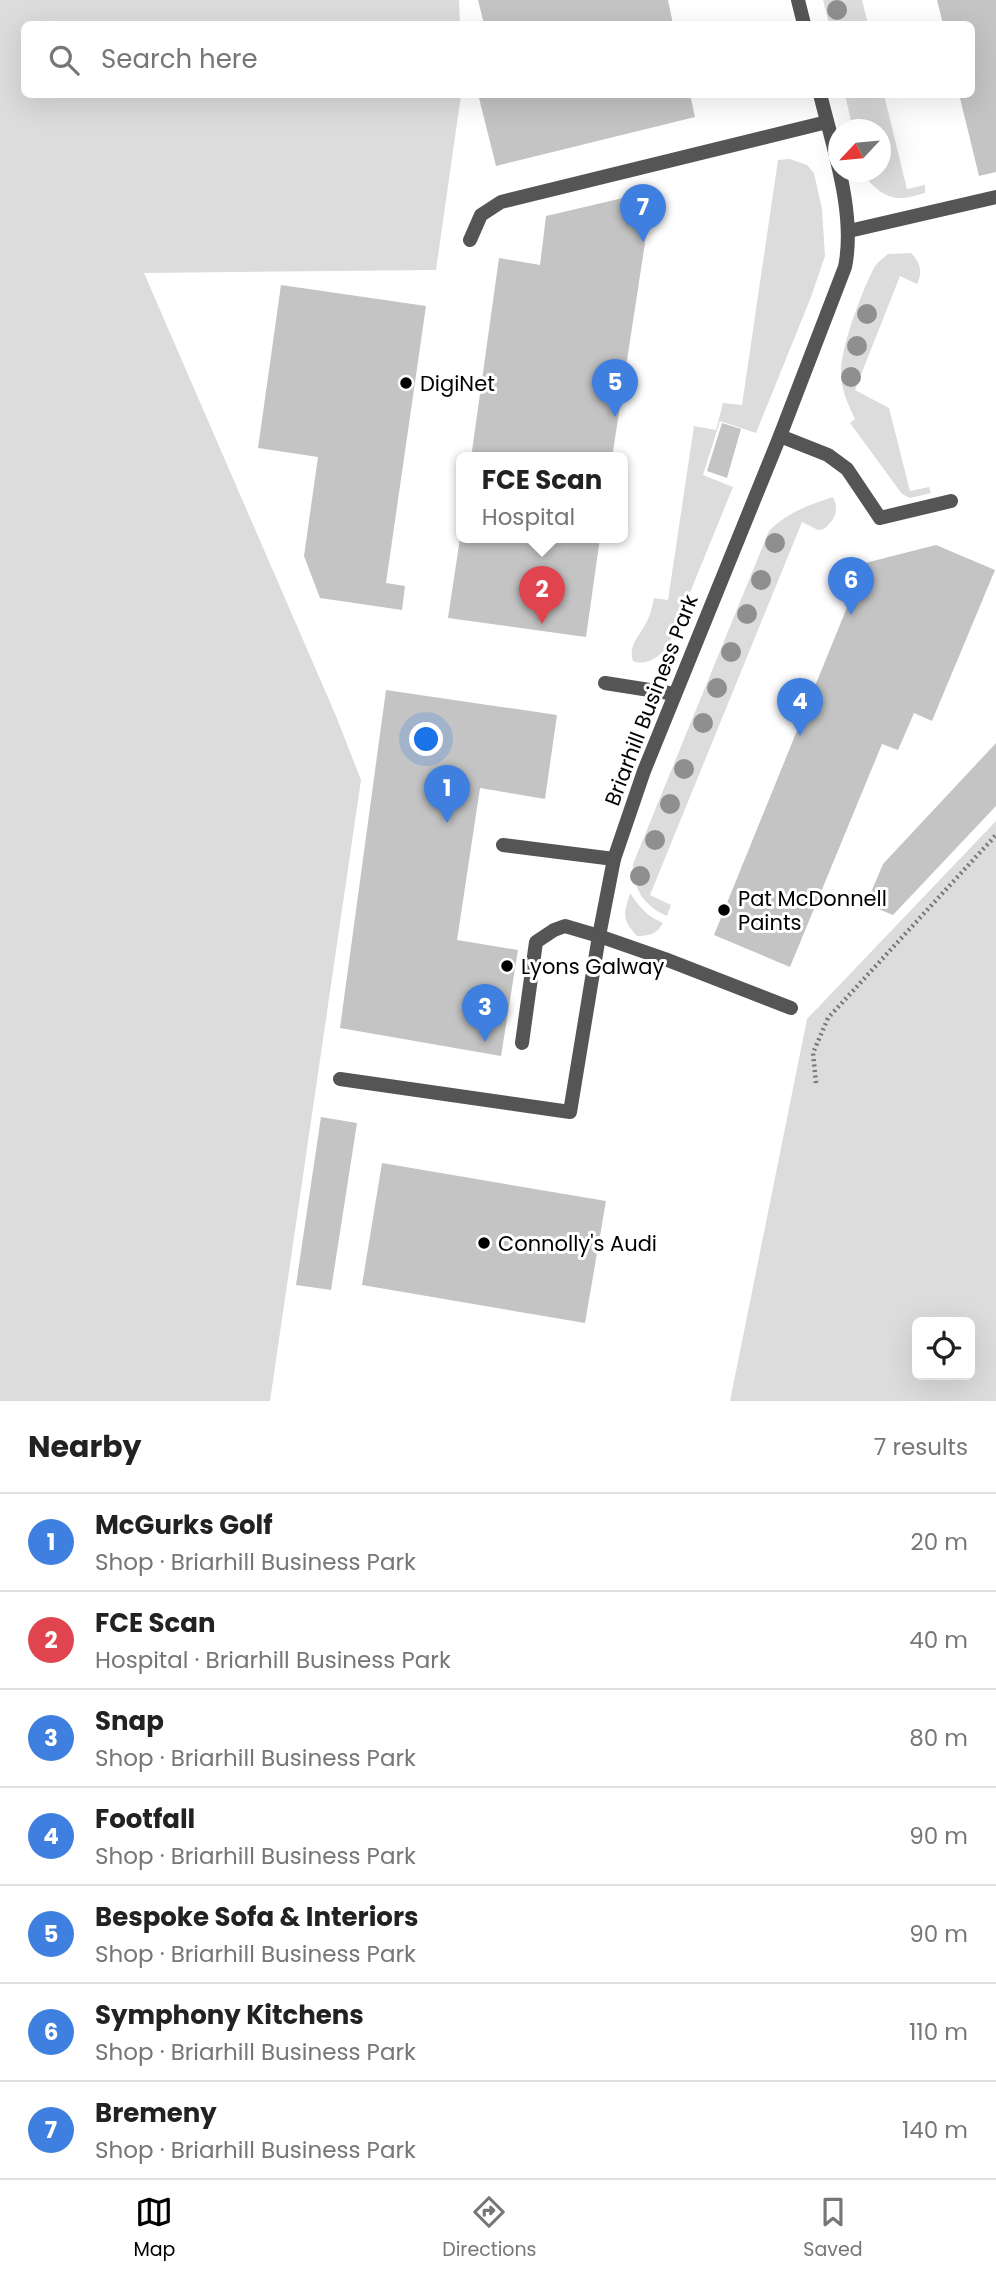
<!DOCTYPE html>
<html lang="en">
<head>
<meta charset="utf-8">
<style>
  :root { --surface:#fff; --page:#f2f2f2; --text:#222; --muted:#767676; --line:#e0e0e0; --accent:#000 }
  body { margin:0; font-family:Poppins,sans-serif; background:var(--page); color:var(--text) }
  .controls { position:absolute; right:21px; bottom:21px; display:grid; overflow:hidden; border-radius:10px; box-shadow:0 7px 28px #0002 }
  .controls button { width:63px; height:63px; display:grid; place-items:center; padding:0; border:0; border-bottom:2px solid var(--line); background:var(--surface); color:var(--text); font:35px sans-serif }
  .compass { position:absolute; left:828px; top:119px; width:63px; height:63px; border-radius:50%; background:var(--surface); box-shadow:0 7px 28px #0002; rotate:244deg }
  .you { position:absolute; left:427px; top:740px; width:24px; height:24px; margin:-18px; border:5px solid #fff; border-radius:50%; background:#1a73e8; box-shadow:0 0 0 10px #1a73e833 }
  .badge { display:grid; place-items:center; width:46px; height:46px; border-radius:50%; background:var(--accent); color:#fff; font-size:23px; font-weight:700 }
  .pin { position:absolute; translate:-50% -58px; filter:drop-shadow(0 2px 4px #0008) }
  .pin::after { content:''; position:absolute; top:37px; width:24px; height:21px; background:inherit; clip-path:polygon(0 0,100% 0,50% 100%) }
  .popup { position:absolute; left:456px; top:452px; width:172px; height:91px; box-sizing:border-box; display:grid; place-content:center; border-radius:10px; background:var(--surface); filter:drop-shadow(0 2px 5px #0005); font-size:23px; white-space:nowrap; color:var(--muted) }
  .popup b { font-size:26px; color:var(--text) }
  .popup::after { content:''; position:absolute; left:50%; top:100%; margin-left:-14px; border:14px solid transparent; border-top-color:var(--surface) }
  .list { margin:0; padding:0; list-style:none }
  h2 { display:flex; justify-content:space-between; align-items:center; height:91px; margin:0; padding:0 28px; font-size:30px }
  h2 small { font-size:23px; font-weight:400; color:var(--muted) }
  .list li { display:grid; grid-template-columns:46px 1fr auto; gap:21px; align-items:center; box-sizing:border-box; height:98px; padding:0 28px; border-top:2px solid var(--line) }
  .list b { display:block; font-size:26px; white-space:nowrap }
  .list p { margin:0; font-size:23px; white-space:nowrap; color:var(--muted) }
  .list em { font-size:23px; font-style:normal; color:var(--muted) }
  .icon { flex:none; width:38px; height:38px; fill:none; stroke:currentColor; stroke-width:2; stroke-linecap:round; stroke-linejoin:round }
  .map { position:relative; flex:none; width:996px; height:1401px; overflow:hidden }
  .search { position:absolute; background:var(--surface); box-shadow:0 7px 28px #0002; left:21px; right:21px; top:21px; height:77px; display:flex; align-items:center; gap:18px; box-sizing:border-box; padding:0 24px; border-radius:10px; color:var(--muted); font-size:26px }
  .sheet { height:777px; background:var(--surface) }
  nav { display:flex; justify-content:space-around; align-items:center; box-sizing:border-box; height:98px; border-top:2px solid var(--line); background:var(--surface); font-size:19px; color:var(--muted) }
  nav a { display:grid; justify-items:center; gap:4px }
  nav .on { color:var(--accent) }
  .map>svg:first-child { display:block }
</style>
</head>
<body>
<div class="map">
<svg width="996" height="1401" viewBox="0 0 996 1401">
  <rect width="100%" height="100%" fill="#fff"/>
  <!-- green -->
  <path fill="#dcdcdc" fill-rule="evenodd" d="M0,0H459L460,24H24V94L461,95L436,270L144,273L336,716L361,780L270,1401H0Z
    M823,0H862L868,24H829Z
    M845,95H884L907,189L925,185V193C917,195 906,199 898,198C883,197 869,184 863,172H880V130L853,129Z
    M790,159L807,165L814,173L822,209L825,256L811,297L756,433L720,421L703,475L733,487L669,644C662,655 647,667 633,661C628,646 638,638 645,625C650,617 652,608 654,598L668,600L694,426L716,430L723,403L742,405L778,160Z
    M911,253C920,262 923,272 917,284L900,276L855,390L889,408L910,491L929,487L931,493L910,498L902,494L850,423L855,419C848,404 841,390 841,373C840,349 862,291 873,270C876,263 882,259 888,254Z
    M833,497C840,511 834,520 824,529L818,530L802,522L650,895L671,905L667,916C644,906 633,889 633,864L769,531C786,513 809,505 833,497Z
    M996,821V1401H730L807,1019ZM917,1322H970V1375H917Z
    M630,893C640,908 647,916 663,923C657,934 649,936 637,936C621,919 624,914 630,893Z"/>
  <!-- building -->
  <path fill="#c4c4c4" d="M478,0H668L673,24H484Z
    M937,0H996V172L979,176L959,94H972V24H943Z
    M478,94H690L695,117L496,166Z
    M653,191L612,458H471L499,258L540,265L546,216Z
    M281,285L426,306L386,583L405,586L402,610L320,598L304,556L318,457L258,448Z
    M722,423L741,429L727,478L707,471Z
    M460,538H600L586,637L448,618Z
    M936,545L995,570L932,721L914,713L898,750L882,744L790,967L714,935L865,563Z
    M386,690L557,715L545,799L480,788L457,940L518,950L501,1056L340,1028Z
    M996,743V806L893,915L866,904L883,864Z
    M321,1117L357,1123L331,1290L296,1285Z
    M382,1163L606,1201L585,1323L362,1285Z"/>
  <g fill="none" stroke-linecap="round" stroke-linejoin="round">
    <!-- path -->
    <path stroke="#777" stroke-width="4.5" stroke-dasharray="2 3.5" stroke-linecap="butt" d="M816,1083L813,1053L828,1018L996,835"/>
    <!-- service -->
    <path stroke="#555" stroke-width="14" d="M849,231L996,197
      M470,240L481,215L501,202L827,122
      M780,436L828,455L847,469L880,518L951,501
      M605,683L675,694
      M503,845L614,859
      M522,1043L536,942L554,930L565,926L599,936L665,959L791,1008"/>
    <!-- minor -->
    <path stroke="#555" stroke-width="14" d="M798,0L804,24
      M340,1079L570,1112L599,936L614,859L644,771L780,436L845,267C856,214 833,147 820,94"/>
  </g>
  <!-- trees -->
  <g fill="#8f8f8f">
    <circle cx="837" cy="10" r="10"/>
    <circle cx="867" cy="314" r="10"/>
    <circle cx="857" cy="346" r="10"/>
    <circle cx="851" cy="377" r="10"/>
    <circle cx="775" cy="543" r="10"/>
    <circle cx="761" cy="580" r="10"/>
    <circle cx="747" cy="614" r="10"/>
    <circle cx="731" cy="652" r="10"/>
    <circle cx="717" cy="688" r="10"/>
    <circle cx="703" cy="723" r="10"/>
    <circle cx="684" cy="769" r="10"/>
    <circle cx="670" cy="804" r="10"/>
    <circle cx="655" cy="840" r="10"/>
    <circle cx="640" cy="876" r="10"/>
  </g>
  <!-- markers -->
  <g fill="#000" stroke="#fff" stroke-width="2.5">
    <circle cx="406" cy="383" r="7"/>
    <circle cx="724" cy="910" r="7"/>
    <circle cx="507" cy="966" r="7"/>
    <circle cx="484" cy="1243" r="7"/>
  </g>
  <g text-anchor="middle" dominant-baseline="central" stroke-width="6" stroke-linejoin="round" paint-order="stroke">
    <!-- poi labels -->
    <g font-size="21" fill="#000" stroke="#fff" text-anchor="start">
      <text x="420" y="383">DigiNet</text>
      <text x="738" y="898">Pat McDonnell<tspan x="738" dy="24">Paints</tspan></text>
      <text x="521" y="966">Lyons Galway</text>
      <text x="498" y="1243">Connolly's Audi</text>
    </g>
    <!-- street labels -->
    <g font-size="21" fill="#000" stroke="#fff">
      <text transform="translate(651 700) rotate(-69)">Briarhill Business Park</text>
    </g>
  </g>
</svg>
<div class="controls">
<button><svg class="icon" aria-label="locate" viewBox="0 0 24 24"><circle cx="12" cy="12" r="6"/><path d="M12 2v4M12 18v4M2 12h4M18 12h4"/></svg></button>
</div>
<svg class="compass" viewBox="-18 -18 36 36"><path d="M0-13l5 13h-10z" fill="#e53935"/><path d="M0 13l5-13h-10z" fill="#767676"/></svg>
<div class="you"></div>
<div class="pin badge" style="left:447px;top:823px;background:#3f7fe0">1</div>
<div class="pin badge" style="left:542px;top:624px;background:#e0444e">2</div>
<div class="popup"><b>FCE Scan</b>Hospital</div>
<div class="pin badge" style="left:485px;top:1042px;background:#3f7fe0">3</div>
<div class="pin badge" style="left:800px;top:736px;background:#3f7fe0">4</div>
<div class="pin badge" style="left:615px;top:417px;background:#3f7fe0">5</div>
<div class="pin badge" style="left:851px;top:615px;background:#3f7fe0">6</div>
<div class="pin badge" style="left:643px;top:242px;background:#3f7fe0">7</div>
<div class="search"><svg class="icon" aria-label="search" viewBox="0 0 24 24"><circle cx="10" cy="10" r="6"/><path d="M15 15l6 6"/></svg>Search here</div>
</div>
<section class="sheet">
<h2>Nearby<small>7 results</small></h2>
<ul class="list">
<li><span class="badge" style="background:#3f7fe0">1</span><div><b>McGurks Golf</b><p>Shop · Briarhill Business Park</p></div><em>20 m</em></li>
<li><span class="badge" style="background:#e0444e">2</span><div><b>FCE Scan</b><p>Hospital · Briarhill Business Park</p></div><em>40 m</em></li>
<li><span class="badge" style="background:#3f7fe0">3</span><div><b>Snap</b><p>Shop · Briarhill Business Park</p></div><em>80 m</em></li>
<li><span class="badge" style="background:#3f7fe0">4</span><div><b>Footfall</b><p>Shop · Briarhill Business Park</p></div><em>90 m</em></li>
<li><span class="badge" style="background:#3f7fe0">5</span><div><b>Bespoke Sofa &amp; Interiors</b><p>Shop · Briarhill Business Park</p></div><em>90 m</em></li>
<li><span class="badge" style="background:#3f7fe0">6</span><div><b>Symphony Kitchens</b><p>Shop · Briarhill Business Park</p></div><em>110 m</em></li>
<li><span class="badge" style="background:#3f7fe0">7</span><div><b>Bremeny</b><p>Shop · Briarhill Business Park</p></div><em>140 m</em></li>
</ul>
</section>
<nav>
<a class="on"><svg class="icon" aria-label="map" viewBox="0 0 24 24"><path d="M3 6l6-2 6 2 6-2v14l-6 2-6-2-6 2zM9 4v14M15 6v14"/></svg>Map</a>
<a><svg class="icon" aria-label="directions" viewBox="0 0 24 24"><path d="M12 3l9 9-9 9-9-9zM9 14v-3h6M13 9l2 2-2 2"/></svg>Directions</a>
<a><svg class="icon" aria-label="saved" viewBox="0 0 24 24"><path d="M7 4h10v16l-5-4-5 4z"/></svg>Saved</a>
</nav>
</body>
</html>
